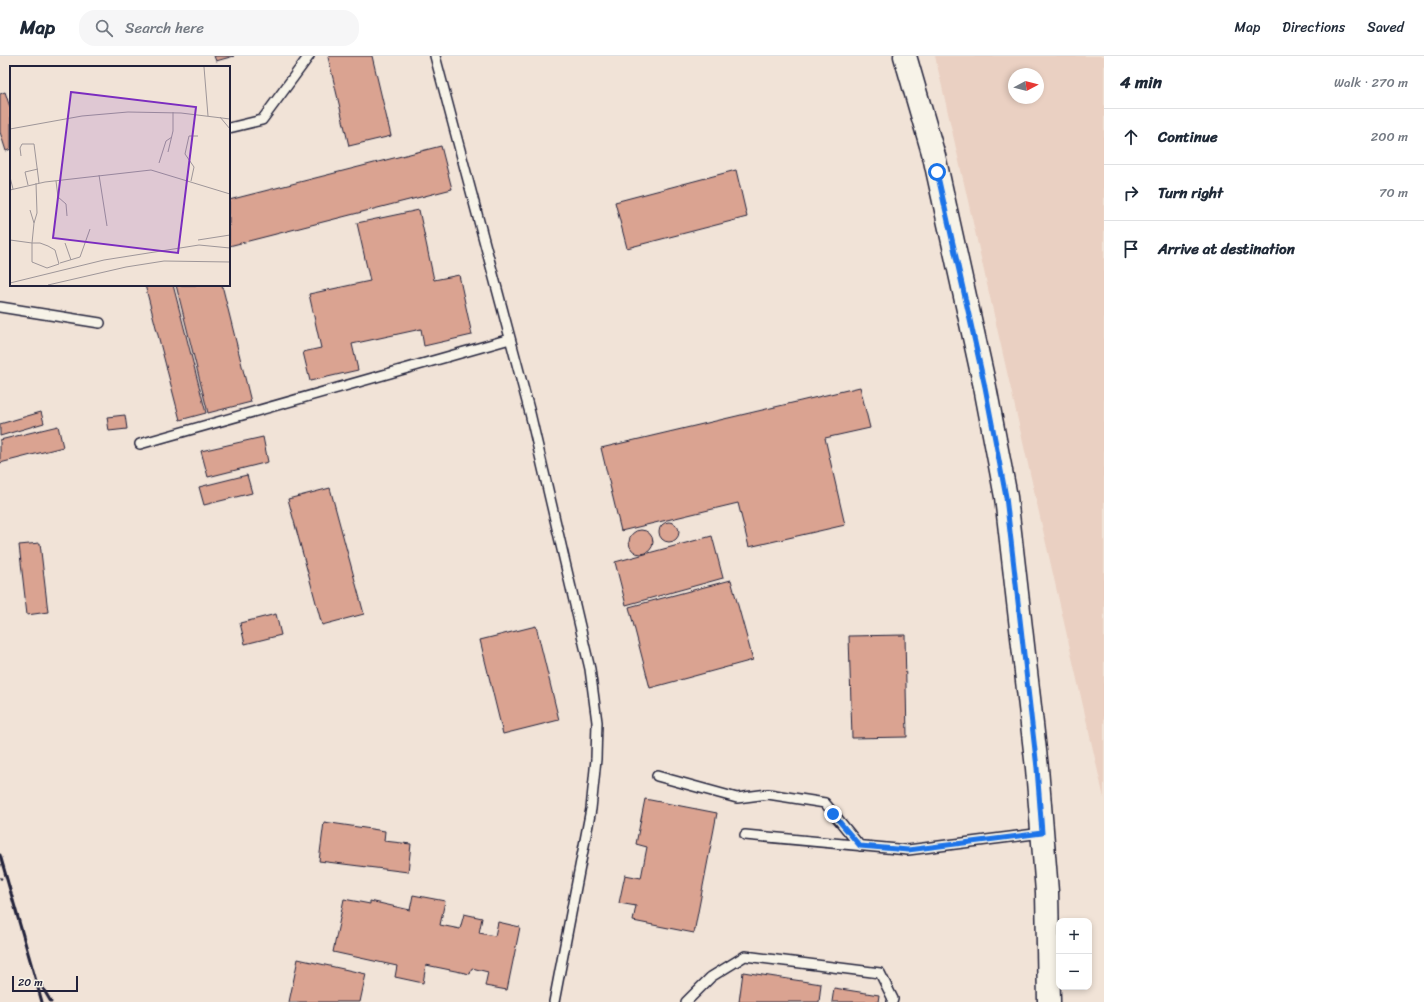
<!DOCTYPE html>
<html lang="en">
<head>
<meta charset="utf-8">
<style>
  :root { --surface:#fff; --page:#f6f6f7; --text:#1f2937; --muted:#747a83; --line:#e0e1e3 }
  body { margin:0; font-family:Sriracha,sans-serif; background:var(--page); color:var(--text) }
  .controls { position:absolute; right:12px; bottom:12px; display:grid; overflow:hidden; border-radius:8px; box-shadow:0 2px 6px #0003 }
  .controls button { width:36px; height:36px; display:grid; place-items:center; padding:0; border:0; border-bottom:1px solid var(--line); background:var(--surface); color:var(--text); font:20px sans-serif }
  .compass { position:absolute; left:1008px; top:12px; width:36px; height:36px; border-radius:50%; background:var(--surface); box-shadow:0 2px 6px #0003; rotate:83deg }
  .scale { position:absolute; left:12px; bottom:10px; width:66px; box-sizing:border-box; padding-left:4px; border:2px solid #22223b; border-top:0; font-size:11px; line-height:14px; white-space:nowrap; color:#22223b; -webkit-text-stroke:3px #f7f3e8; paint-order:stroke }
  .stop { position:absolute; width:12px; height:12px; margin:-9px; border:3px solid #1a73e8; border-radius:50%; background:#fff }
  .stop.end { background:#1a73e8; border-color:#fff; box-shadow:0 1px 4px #0008 }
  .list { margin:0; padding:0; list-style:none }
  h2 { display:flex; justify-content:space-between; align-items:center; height:52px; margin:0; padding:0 16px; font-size:17px }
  h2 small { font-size:13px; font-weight:400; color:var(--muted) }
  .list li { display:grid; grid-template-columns:26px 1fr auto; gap:12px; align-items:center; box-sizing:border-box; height:56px; padding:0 16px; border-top:1px solid var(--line) }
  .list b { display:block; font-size:15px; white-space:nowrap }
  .list em { font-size:13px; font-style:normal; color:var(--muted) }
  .icon { flex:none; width:22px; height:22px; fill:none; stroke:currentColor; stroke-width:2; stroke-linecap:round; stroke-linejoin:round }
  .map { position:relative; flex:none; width:1104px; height:946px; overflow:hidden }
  header { display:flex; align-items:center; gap:24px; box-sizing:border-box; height:56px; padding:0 20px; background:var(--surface); border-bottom:1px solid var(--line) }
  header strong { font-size:19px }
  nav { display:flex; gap:22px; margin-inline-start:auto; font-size:14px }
  .search { width:280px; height:36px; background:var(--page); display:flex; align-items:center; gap:10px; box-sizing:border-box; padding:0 14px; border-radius:16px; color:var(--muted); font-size:15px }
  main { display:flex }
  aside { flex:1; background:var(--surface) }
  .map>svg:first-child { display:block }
</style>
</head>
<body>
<header>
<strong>Map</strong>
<div class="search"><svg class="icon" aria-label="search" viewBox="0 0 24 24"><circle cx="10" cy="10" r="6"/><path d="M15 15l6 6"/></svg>Search here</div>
<nav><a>Map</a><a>Directions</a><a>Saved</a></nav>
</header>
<main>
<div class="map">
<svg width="1104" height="946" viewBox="0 0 1104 946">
  <rect width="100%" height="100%" fill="#f1e3d7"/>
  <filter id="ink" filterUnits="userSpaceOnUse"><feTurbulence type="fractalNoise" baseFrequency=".025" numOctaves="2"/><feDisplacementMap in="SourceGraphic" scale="8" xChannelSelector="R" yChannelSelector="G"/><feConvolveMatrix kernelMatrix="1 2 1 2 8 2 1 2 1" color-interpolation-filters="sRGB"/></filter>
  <g filter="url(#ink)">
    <!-- built -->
    <path fill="#ead0c2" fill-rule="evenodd" d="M935,0H1104V742ZM1014,18H1038V42H1014Z"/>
    <!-- building -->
    <path fill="#daa391" stroke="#22223b" d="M214,0H234L216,5Z
      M331,0H372L391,80L349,90L328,1Z
      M5,36L11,54V93L6,95L0,76V38Z
      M441,90L452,133L229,190V144Z
      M736,114L747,161L627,192L615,146Z
      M419,154L434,224L459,219L472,279L424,290L421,273L352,288L358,314L310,325L303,296L321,292L309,238L370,225L357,167Z
      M145,229H173L206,357L180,364Z
      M176,229H222L251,346L208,357Z
      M860,331L870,372L825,382L845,469L749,491L738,447L621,475L601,392Z
      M41,356L44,367L0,380V368Z
      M125,359L127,373L109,375L107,361Z
      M58,370L63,391L0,407V384Z
      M263,381L268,406L208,421L201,395Z
      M247,419L252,437L204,449L199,431Z
      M330,432L364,558L322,569L288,443Z
      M659 476a10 10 0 1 1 20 0a10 10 0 1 1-20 0Z
      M629 486a12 12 0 1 1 24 0a12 12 0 1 1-24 0Z
      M712,480L723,522L626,549L615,506Z
      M40,487L48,556L27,559L19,489Z
      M731,524L753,604L650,632L629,551Z
      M276,558L281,579L245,588L240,567Z
      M536,570L559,664L503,678L480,584Z
      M905,579L907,681L852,682L849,580Z
      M645,743L717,757L694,877L633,865L636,850L619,847L625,819L641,822L647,791L636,788Z
      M324,766L385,775L384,785L411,788L408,816L319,805Z
      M413,839L445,845L440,869L460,873L464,858L482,862L479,877L495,880L498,866L520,871L507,934L485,930L488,916L472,912L470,918L426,909L423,927L395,921L397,910L333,896L344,843L370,848V845L410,854Z
      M298,903L366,918L360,946H289Z
      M743,916L821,928L819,946H739Z
      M834,932L879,939L878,946H832Z"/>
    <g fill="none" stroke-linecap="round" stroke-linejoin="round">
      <!-- service casing -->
      <g stroke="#22223b" stroke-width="12">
        <path id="service" d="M435,0L530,357L590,613L597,666L596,703L591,753L554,946
          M229,72L262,64L309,0
          M0,251L100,267
          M140,388L510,283
          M657,720L737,742L768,738L825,747L860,790
          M745,779L908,794L1042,777
          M686,946L711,921L745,900L880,917L893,943L892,946"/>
      </g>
      <!-- primary casing -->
      <g stroke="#22223b" stroke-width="25">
        <path id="primary" d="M905,0L934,100L985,331L1006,441L1037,712L1047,836L1049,946"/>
      </g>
      <!-- path -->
      <path stroke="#22223b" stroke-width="2.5" stroke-dasharray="4 3" stroke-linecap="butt" d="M0,822L2,823"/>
      <!-- service -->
      <use href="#service" stroke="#f7f3e8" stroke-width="9"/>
      <!-- primary -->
      <use href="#primary" stroke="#f7f3e8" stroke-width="22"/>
      <!-- rail -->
      <path stroke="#22223b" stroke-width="3" d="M0,799L42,946
        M41,929L51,946"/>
    </g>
  </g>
  <g fill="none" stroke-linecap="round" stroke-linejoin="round" filter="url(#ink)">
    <!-- route -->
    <path stroke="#1a73e8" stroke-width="5" d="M833,758L860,790L908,794L1042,777L1037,712L1006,441L985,331L937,116"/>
  </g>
  <!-- overview -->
  <g transform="translate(10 10)">
    <rect width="220" height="220" fill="#f1e3d7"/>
    <path fill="none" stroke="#9e9699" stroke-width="1" d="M194,1L198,50M210,51L220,63M0,63L72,50L118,46L171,47L220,53M220,79V111M158,86L163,65V46M11,90L10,82L12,78H24L29,117M149,97L156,75L162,71M89,109L97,160M0,111L3,123M46,115L48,131L56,138L57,150M181,115L184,101L175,88L179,70H188M18,119L15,106L28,103M0,124L35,116L141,104L220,128M24,157L27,147L26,117M0,174L22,177H30L38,180L45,184L49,198L37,202L22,196V177L24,157L20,144M188,174L220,169M55,177L61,194M50,197L70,191L80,163M0,217L94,194L189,179L220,182M38,219L116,201L154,195L220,196"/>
    <path fill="#7b2cbf" fill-opacity="0.15" stroke="#7b2cbf" stroke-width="2" d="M61,26L186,41L168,187L43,172Z"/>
    <rect width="220" height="220" fill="none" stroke="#22223b" stroke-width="2"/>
  </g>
</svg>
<div class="controls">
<button>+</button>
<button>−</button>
</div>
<svg class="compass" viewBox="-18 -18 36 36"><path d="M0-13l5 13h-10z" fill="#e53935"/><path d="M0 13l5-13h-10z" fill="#747a83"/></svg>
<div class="scale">20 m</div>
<div class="stop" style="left:937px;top:116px"></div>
<div class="stop end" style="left:833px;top:758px"></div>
</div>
<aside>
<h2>4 min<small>Walk · 270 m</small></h2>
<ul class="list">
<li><svg class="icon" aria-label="ahead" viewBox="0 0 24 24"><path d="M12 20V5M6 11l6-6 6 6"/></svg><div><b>Continue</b></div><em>200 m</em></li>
<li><svg class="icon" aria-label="right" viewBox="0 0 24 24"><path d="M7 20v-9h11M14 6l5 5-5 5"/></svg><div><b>Turn right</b></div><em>70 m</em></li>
<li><svg class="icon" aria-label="arrive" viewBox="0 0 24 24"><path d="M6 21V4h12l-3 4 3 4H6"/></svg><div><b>Arrive at destination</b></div></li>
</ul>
</aside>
</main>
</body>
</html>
